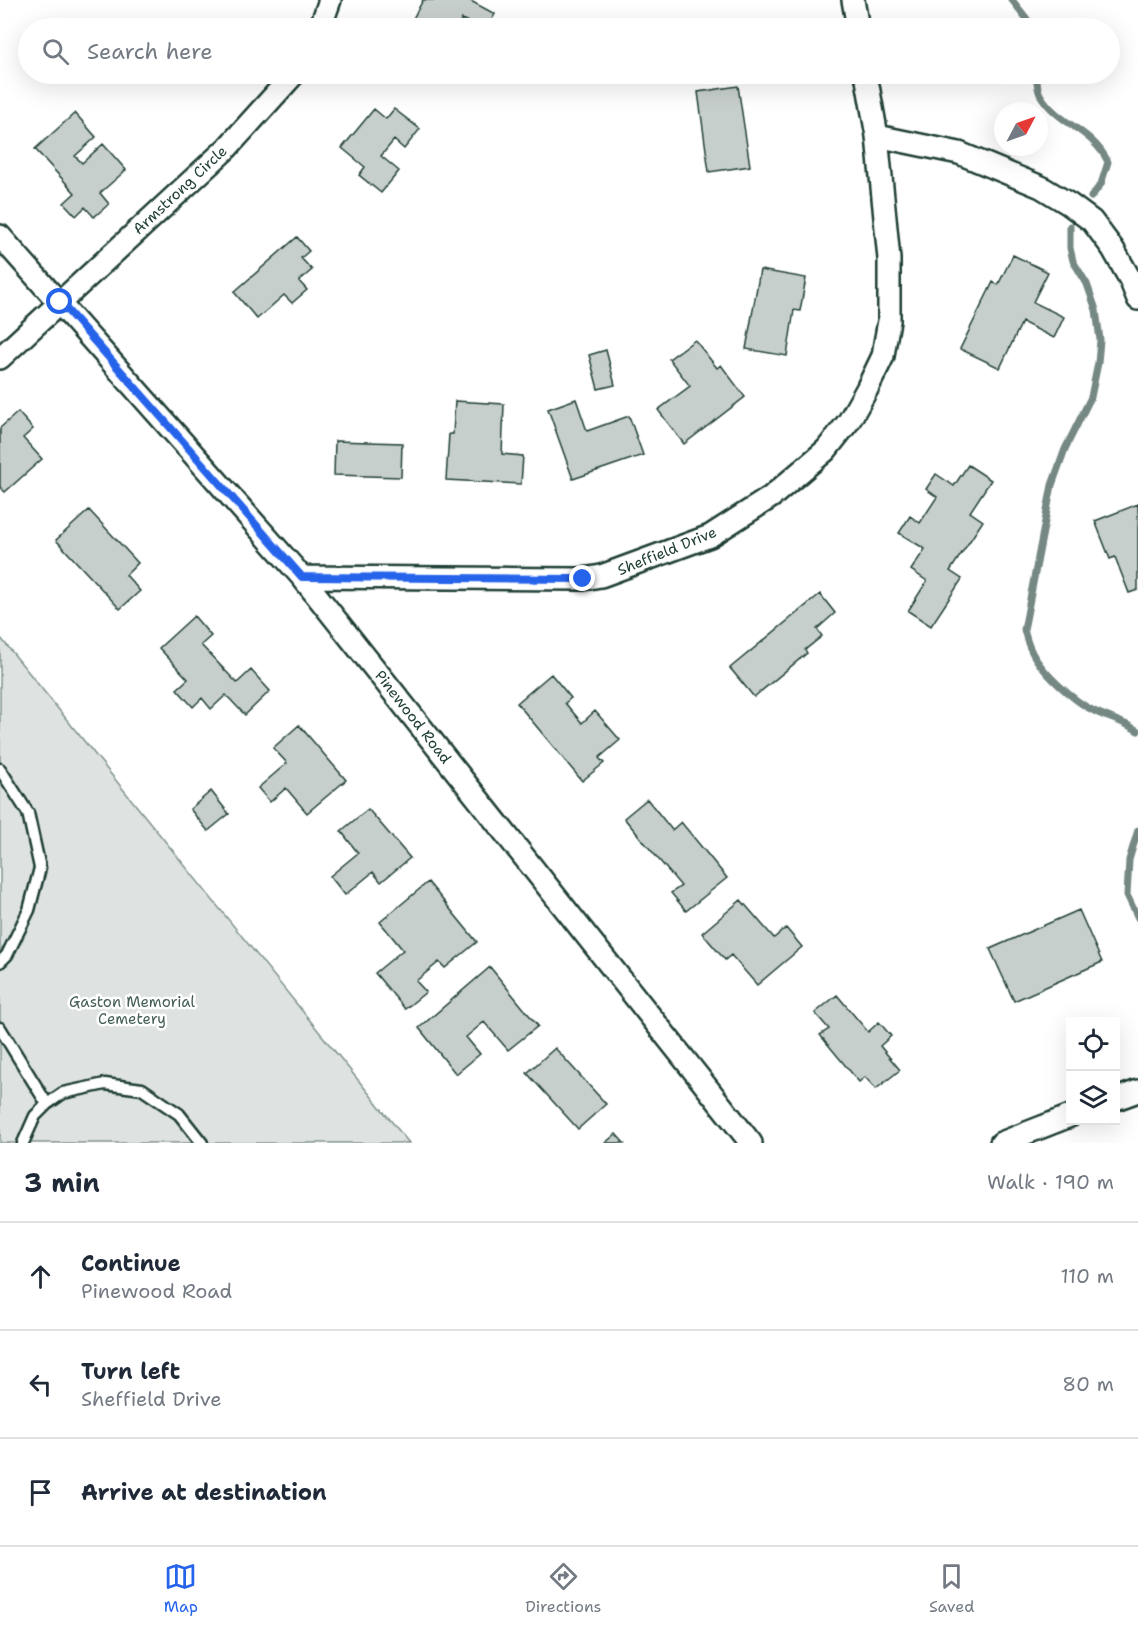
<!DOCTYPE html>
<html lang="en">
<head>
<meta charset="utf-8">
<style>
  :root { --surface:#fff; --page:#f2f2f3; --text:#1f2937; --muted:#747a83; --line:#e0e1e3; --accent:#2563eb }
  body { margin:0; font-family:"Shantell Sans",sans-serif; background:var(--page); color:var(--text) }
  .controls { position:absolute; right:18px; bottom:18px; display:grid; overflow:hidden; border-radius:0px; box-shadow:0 6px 24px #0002 }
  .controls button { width:54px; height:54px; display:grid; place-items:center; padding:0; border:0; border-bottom:2px solid var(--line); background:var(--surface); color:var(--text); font:30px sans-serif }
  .compass { position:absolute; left:994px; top:102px; width:54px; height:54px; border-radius:50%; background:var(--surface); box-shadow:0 6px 24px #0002; rotate:49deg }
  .stop { position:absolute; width:18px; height:18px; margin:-14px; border:4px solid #2563eb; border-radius:50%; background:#fff }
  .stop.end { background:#2563eb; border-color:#fff; box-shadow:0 2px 6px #0008 }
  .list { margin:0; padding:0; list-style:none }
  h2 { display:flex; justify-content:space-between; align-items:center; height:78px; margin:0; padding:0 24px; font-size:26px }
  h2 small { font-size:20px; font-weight:400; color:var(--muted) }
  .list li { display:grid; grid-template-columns:39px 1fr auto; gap:18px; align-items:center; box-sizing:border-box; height:108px; padding:0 24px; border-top:2px solid var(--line) }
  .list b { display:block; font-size:22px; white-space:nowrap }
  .list p { margin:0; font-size:20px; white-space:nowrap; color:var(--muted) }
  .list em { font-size:20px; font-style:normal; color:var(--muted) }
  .icon { flex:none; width:33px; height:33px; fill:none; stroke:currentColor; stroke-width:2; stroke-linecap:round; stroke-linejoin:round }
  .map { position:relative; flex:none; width:1138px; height:1143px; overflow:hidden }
  .search { position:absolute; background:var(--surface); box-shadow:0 6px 24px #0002; left:18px; right:18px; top:18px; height:66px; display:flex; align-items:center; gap:15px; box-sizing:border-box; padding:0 21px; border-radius:33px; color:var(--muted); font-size:22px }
  .sheet { height:402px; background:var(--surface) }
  nav { display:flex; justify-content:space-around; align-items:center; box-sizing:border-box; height:84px; border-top:2px solid var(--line); background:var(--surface); font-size:16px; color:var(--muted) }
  nav a { display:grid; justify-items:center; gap:3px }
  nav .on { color:var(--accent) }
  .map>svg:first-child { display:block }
</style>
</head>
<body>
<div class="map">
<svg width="1138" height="1143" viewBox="0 0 1138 1143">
  <rect width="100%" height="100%" fill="#fff"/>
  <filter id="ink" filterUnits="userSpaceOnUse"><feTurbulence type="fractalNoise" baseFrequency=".0167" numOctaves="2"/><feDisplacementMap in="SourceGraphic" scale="12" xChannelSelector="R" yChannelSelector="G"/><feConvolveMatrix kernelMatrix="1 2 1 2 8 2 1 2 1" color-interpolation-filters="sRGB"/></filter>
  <g filter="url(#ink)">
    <!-- green -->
    <path fill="#dee3e2" stroke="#7e908b" stroke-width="1.5" d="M0,637L409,1143H0Z"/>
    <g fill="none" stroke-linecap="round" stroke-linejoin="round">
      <!-- stream -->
      <path stroke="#758883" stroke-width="7" d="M1012,0L1027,19L1028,28
        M1036,74C1037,81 1037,90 1041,96C1059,125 1092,129 1108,162L1101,184L1091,197
        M1070,226V248L1073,261L1087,284L1096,310L1100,340L1098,363L1091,397L1065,449L1052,485L1024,630C1026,636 1027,642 1030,648C1039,670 1074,702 1096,712C1111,719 1125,722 1138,731
        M1138,830L1129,860L1127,895L1138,918"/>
    </g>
    <!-- building -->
    <path fill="#c7cfcc" stroke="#1f3d34" stroke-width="1.5" d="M423,0H469L495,14L487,28H480L462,19L457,28H408Z
      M738,86L750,166L709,172L698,92Z
      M374,109L386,119L394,109L420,129L404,149L394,140L381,156L399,171L381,193L359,175L365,167L342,148Z
      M75,113L96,137L75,156L82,163L103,144L126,170L100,193L109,204L94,217L85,207L76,216L64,203L75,193L35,149Z
      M297,237L309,251L301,258L312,270L299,281L307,290L292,303L284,295L257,319L234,292Z
      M1013,255L1048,272L1033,302L1064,317L1054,338L1022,322L1000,368L960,349L993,282L998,285Z
      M760,270L806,278L800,311L794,310L787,356L746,349Z
      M695,340L717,368L721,365L745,397L684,444L658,410L690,386L669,359Z
      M606,350L615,385L598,389L589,355Z
      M576,399L587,431L629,416L643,455L573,479L548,409Z
      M455,401L504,404L502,454L523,456L521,484L446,480L449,434H453Z
      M18,412L33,429L23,438L42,459L5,492L0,487V428Z
      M335,441L402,443L401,477L334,475Z
      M968,465L991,480L970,512L983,521L950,571L962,579L931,626L908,611L927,581L911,570L925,549L899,533L910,516L920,523L937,497L926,489L936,474L954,486Z
      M1138,504V590L1129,593L1115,557L1110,559L1095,521Z
      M89,510L138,563L126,575L140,591L120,609L56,540Z
      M820,594L835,613L817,629L822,636L805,650L807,653L754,697L730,668Z
      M194,616L211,636L201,645L237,683L251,670L270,691L245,715L226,695L211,709L202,698L193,707L177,689L188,679L159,648Z
      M551,674L571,698L565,703L582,723L595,711L620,740L599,758L604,763L582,781L517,703Z
      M299,725L346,780L307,813L286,788L270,802L258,788L287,763L273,748Z
      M211,791L229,814L208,831L190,809Z
      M647,799L672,830L681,822L727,878L686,911L671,893L681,886L624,818Z
      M368,809L410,858L381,882L373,872L345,895L330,876L358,853L341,831Z
      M428,882L477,942L445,968L439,962L416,981L426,992L405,1009L375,973L403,950L380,922Z
      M741,900L774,938L786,928L802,947L757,985L731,955L725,960L702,933Z
      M1079,910L1102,962L1014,1001L990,949Z
      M490,967L538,1026L508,1050L484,1022L466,1037L480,1054L456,1074L419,1028Z
      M837,995L868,1032L879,1022L891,1036L880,1046L900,1070L876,1089L865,1077L859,1082L820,1035L829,1029L815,1013Z
      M555,1048L606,1104L578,1129L527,1073Z
      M616,1134L624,1143H605Z"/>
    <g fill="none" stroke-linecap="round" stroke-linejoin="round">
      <!-- lane casing -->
      <g stroke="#1f3d34" stroke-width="15">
        <path id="lane" d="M0,769L28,813L40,868L29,910L7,955L0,962
          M0,1028L47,1104
          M23,1143L35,1116L47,1104L63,1093L105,1084L142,1089L179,1114L202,1143"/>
      </g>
      <!-- street casing -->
      <g stroke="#1f3d34" stroke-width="26">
        <path id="street" d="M853,0L858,28
          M320,28L330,0
          M877,136L959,153L1041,187L1069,204L1092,221L1113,249L1130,279L1138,299
          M0,236L302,577L751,1143
          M0,358L227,148L294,74
          M302,577L583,579L601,576L710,536L771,497L826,450L849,421L867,389L883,356L885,343L889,321V259L877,136L866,74
          M1116,1099L1138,1091
          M1001,1143L1070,1116"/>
      </g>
      <!-- lane -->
      <use href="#lane" stroke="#fff" stroke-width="10"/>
      <!-- street -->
      <use href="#street" stroke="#fff" stroke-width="21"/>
    </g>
  </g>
  <g fill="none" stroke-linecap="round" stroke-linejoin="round" filter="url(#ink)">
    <!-- route -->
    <path stroke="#2563eb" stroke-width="8" d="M60,302L302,577L583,579"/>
  </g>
  <g text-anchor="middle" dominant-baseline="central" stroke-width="5" stroke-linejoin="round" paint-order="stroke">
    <!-- street labels -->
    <g font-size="15" fill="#1f3d34" stroke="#fff">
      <text transform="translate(180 190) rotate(-43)">Armstrong Circle</text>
      <text transform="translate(667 551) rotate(-22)">Sheffield Drive</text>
      <text transform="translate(413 717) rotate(52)">Pinewood Road</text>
    </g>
    <!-- park labels -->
    <g font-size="15" fill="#455e57" stroke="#fff">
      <text x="132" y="1002">Gaston Memorial<tspan x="132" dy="17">Cemetery</tspan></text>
    </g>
  </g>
</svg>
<div class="controls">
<button><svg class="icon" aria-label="locate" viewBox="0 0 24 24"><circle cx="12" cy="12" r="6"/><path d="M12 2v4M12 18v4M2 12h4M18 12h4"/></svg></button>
<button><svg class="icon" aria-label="layers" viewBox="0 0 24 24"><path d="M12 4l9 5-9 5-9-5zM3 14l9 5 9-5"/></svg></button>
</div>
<svg class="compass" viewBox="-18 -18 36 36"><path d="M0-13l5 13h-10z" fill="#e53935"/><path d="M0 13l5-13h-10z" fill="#747a83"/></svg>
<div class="stop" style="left:60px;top:302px"></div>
<div class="stop end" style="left:583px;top:579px"></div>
<div class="search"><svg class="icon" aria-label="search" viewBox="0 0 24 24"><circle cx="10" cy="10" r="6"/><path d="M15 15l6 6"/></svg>Search here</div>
</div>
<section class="sheet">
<h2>3 min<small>Walk · 190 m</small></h2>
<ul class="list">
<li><svg class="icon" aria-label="ahead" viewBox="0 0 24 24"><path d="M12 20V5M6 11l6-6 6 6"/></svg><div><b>Continue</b><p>Pinewood Road</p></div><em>110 m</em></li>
<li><svg class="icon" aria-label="left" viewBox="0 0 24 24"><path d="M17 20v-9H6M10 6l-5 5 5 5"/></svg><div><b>Turn left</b><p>Sheffield Drive</p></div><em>80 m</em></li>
<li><svg class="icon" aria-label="arrive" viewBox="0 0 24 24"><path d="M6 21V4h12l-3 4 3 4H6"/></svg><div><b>Arrive at destination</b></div></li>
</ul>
</section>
<nav>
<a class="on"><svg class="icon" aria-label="map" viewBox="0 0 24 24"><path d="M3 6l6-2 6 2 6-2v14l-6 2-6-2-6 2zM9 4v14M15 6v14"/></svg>Map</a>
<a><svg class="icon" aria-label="directions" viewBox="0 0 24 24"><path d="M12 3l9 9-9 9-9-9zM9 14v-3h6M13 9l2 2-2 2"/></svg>Directions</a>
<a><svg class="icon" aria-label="saved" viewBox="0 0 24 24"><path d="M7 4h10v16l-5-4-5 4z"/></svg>Saved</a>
</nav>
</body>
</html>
